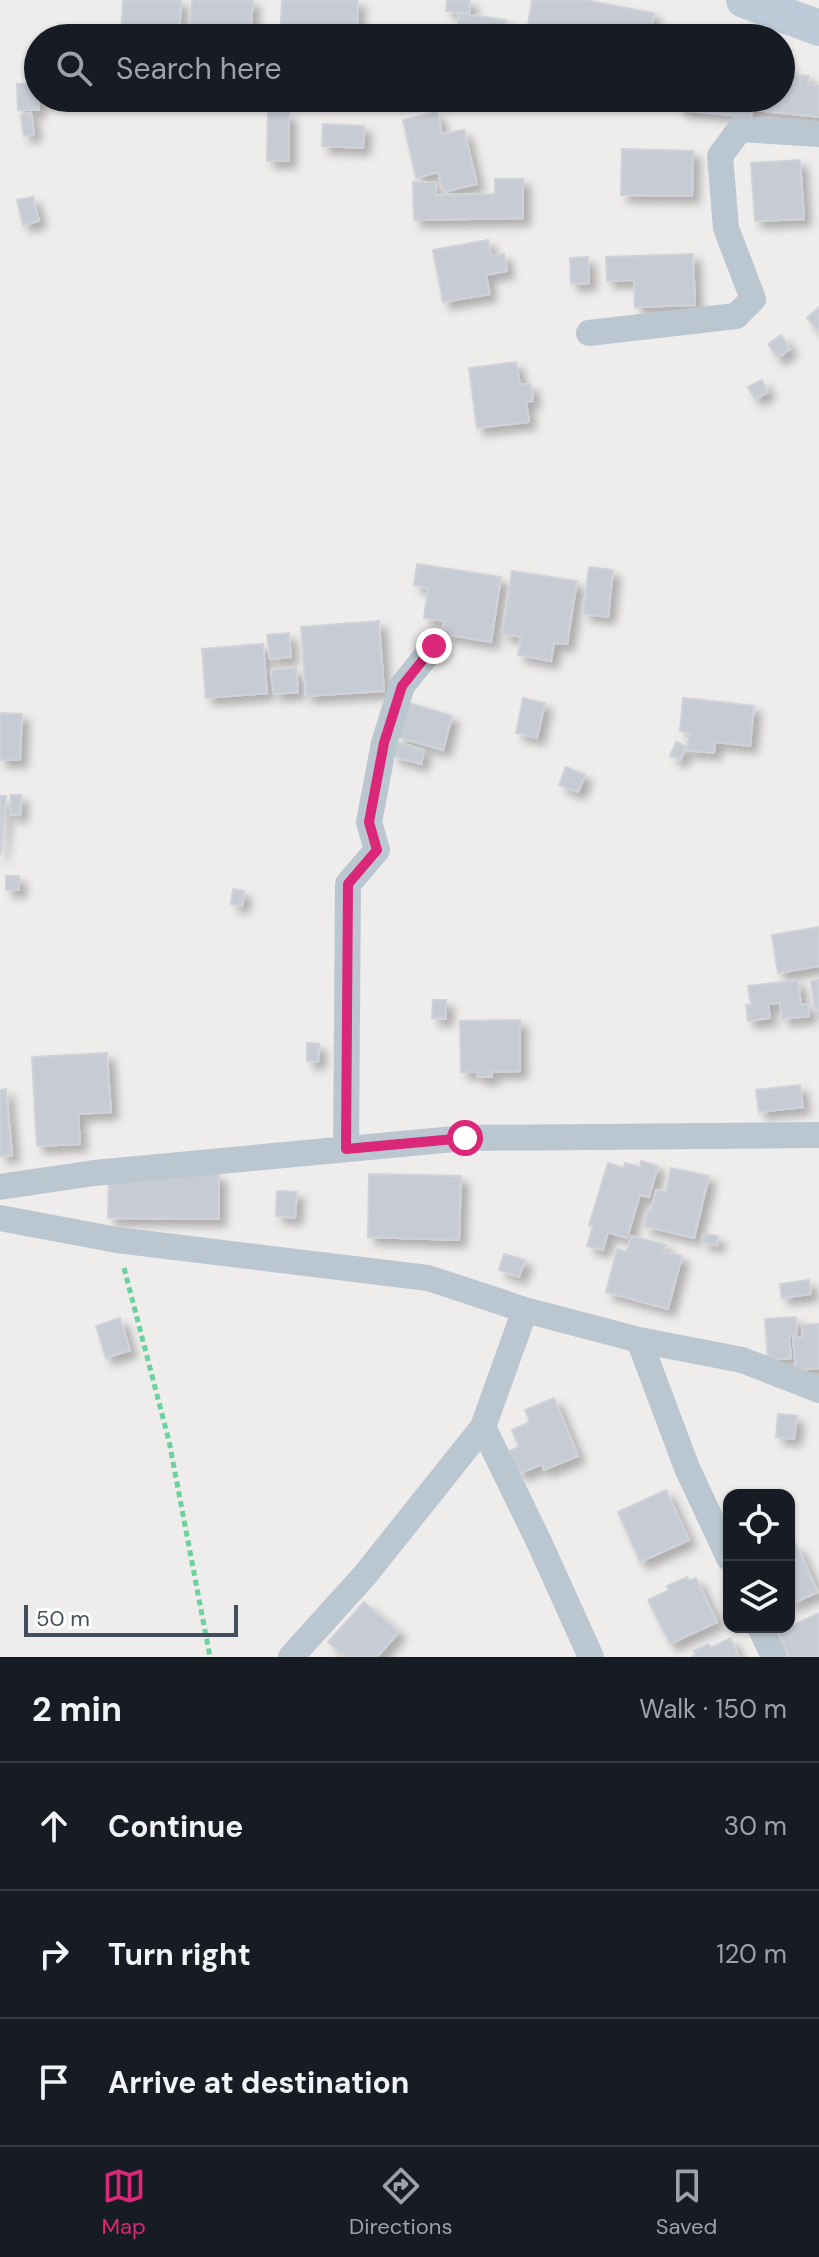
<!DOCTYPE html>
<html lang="en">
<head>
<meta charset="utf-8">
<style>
  :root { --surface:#171b24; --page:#20242c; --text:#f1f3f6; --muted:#9ea1a6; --line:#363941; --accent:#db2777 }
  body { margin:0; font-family:"DM Sans",sans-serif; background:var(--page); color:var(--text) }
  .controls { position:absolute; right:24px; bottom:24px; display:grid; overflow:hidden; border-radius:16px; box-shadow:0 2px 6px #0004 }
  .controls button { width:72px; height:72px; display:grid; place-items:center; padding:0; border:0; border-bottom:2px solid var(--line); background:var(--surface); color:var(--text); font:40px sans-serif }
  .scale { position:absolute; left:24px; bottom:20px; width:214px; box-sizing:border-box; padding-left:8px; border:4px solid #43505b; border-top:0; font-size:22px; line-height:28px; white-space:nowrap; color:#43505b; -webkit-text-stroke:6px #fff; paint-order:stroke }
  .stop { position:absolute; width:24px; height:24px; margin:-18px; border:6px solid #db2777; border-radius:50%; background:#fff }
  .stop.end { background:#db2777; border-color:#fff; box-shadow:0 2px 8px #0008 }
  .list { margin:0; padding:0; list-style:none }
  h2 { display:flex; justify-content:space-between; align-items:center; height:104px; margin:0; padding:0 32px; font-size:34px }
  h2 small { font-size:26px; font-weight:400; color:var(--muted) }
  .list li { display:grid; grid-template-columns:52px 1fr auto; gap:24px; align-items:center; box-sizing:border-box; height:128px; padding:0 32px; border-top:2px solid var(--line) }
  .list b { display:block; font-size:30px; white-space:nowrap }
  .list em { font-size:26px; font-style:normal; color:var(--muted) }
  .icon { flex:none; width:44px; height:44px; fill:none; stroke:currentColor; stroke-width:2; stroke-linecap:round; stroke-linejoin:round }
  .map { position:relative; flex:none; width:819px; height:1657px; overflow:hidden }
  .search { position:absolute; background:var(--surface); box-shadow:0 2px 6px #0004; left:24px; right:24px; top:24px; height:88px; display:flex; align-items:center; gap:20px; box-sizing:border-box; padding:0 28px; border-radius:44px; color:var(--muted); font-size:30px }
  .sheet { height:488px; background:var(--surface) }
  nav { display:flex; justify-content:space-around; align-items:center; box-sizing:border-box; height:112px; border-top:2px solid var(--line); background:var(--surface); font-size:22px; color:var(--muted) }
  nav a { display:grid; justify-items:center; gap:4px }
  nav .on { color:var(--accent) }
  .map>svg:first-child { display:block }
</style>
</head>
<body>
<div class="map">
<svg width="819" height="1657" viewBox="0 0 819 1657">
  <defs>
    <filter id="shadow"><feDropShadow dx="7" dy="7" stdDeviation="4" flood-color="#0004"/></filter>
  </defs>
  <rect width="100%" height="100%" fill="#efecec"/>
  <!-- building -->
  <path fill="#c7cbd3" stroke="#d0d2d9" stroke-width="2" filter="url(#shadow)" d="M123,0H181L179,38H121Z
    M192,0H253L250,38H189Z
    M282,0H358L357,38H280Z
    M447,0H470L469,14L446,11Z
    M532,0H584L654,13L649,38H526Z
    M459,13L506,20L504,38H456Z
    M691,28L728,32V38H690Z
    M781,66L790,67V75L809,76L808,85L819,86V117L753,110L755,98H781Z
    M37,83L39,110H18L17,84Z
    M680,98H753L751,117L679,110Z
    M437,112L442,134L464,130L477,184L443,192L438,172L416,178L403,120Z
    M31,113L34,134L24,136L21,115Z
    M268,113H289V161H267Z
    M323,124L364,126L363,148L322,146Z
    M622,149L693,151L692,196L621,195Z
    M800,160L804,219L755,221L751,163Z
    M495,179H523V218L414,220L413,182H436V195L495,194Z
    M33,197L39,221L23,225L17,200Z
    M488,240L491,256L504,254L507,271L486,275L490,294L443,302L433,250Z
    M693,254L695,305L635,307L634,280L607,281L606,257Z
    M588,257L589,283L571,284L570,258Z
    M819,307V331L807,318Z
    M781,335L790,349L778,358L768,344Z
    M516,362L520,385L531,384L533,401L526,402L529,422L477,428L469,368Z
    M762,380L768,392L755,399L748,387Z
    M417,564L501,577L491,642L443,634L444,621L424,618L428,588L414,585Z
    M589,567L613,570L608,617L583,614Z
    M512,571L577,581L567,644L554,643L551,661L518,655L521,637L502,634Z
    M379,621L384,691L306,696L301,627Z
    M289,633L291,657L270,659L267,635Z
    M263,644L267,693L206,698L202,649Z
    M296,668L298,692L274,694L271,670Z
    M523,698L545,703L537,738L516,733Z
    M683,698L754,706L750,746L715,742L714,753L687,750L690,733L680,731Z
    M406,702L452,716L443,750L397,737Z
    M0,713L22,714L20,760H0Z
    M396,742L424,750L421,764L392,756Z
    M676,742L686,746L680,760L670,756Z
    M566,767L585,775L578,792L559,785Z
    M11,795H21L20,815L10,814Z
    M0,796H6L1,854H0Z
    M6,876H19V890H6Z
    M233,889L244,891L242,906L231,904Z
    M819,927V966L778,973L772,935Z
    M798,980L801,1005L808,1004L809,1016L782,1019L780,1003L768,1004L770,1018L748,1021L746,1005H751L748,986Z
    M819,980V1009L815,1010L811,981Z
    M433,1000H446V1019L432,1018Z
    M520,1020V1071L491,1072L492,1077H477V1072H461L460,1021Z
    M307,1043L319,1044L318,1062L307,1061Z
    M107,1053L111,1112L78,1114L80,1144L37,1146L32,1057Z
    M800,1085L803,1107L759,1112L756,1090Z
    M6,1089L12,1155L0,1156V1090Z
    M641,1161L658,1166L649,1197L640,1195L627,1238L608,1232L603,1250L587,1246L593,1226L589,1225L608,1163L624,1168L625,1163L640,1167Z
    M671,1168L709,1176L694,1238L644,1226L648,1211H651L656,1190L666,1192Z
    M109,1173L219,1174V1219L108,1218Z
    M369,1174L461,1176L459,1240L368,1237Z
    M277,1191L297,1192L295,1218L276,1216Z
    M703,1234L718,1236L717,1245L702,1243Z
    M631,1236L666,1245L663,1252L682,1256L668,1309L606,1292L617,1249L627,1252Z
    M504,1254L525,1260L519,1277L499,1270Z
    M809,1280L811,1294L782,1298L780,1284Z
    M796,1317L797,1335L789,1336L791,1358L768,1360L765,1319Z
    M120,1318L130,1350L106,1358L96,1326Z
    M819,1324V1368L796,1370L793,1338L803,1337L802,1325Z
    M554,1398L578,1456L544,1470L542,1464L519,1474L509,1451L519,1447L512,1430L530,1422L525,1410Z
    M778,1414L797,1416L794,1439L776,1437Z
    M666,1490L689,1540L640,1562L618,1512Z
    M796,1544L818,1592L789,1605V1547Z
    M687,1577L689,1581L696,1578L717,1622L670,1644L648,1600L669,1590L667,1586Z
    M364,1602L399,1632L377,1657H345L328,1642Z
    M819,1613V1657H789L778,1632Z
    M730,1638L739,1657H691L695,1655L693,1651L709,1644L711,1648Z"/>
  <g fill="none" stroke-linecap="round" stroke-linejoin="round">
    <!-- path -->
    <path stroke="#6bd29e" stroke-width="5" stroke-dasharray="6 4" stroke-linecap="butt" d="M124,1268L169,1441L210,1657"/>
    <!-- street -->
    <path stroke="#bbc7d0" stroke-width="26" d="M589,333L736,316L753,299L726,228L720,156L740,129L819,134
      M346,1149L348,884L377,850L369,822L384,743L402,686L434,646
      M0,1187L94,1173L465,1138L819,1135
      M0,1218L117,1240L428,1278L525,1310L639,1340L742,1360L819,1390
      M639,1340L687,1468L729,1558
      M483,1427L540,1544L591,1657
      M760,1627L774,1657
      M291,1657L365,1575L483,1427L525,1310"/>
    <!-- secondary -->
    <path stroke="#bdcad8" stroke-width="36" d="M744,0L819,28"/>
  </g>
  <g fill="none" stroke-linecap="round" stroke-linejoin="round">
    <!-- route -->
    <path stroke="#db2777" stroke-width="10" d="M434,646L402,686L384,743L369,822L377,850L348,884L346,1149L465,1138"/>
  </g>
</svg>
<div class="controls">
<button><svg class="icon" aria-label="locate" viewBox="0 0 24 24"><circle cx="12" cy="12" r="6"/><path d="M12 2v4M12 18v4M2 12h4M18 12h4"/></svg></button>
<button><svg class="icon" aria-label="layers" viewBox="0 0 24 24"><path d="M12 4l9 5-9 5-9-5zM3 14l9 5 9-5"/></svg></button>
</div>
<div class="scale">50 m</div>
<div class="stop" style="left:465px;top:1138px"></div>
<div class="stop end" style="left:434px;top:646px"></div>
<div class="search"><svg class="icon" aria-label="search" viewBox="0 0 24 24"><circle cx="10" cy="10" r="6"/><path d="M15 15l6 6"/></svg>Search here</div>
</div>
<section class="sheet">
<h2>2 min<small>Walk · 150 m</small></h2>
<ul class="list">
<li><svg class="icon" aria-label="ahead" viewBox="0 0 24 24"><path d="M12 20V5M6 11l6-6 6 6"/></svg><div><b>Continue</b></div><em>30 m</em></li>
<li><svg class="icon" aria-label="right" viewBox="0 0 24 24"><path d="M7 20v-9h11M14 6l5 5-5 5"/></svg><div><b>Turn right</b></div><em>120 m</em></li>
<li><svg class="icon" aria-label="arrive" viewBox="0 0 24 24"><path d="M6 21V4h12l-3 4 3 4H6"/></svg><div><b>Arrive at destination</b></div></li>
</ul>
</section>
<nav>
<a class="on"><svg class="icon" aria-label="map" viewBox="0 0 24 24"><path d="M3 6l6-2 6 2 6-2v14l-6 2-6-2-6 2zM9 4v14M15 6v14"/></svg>Map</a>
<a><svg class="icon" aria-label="directions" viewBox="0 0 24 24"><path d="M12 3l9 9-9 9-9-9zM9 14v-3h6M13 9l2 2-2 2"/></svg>Directions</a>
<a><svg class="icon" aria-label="saved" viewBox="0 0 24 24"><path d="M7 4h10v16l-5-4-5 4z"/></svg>Saved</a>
</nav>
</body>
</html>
